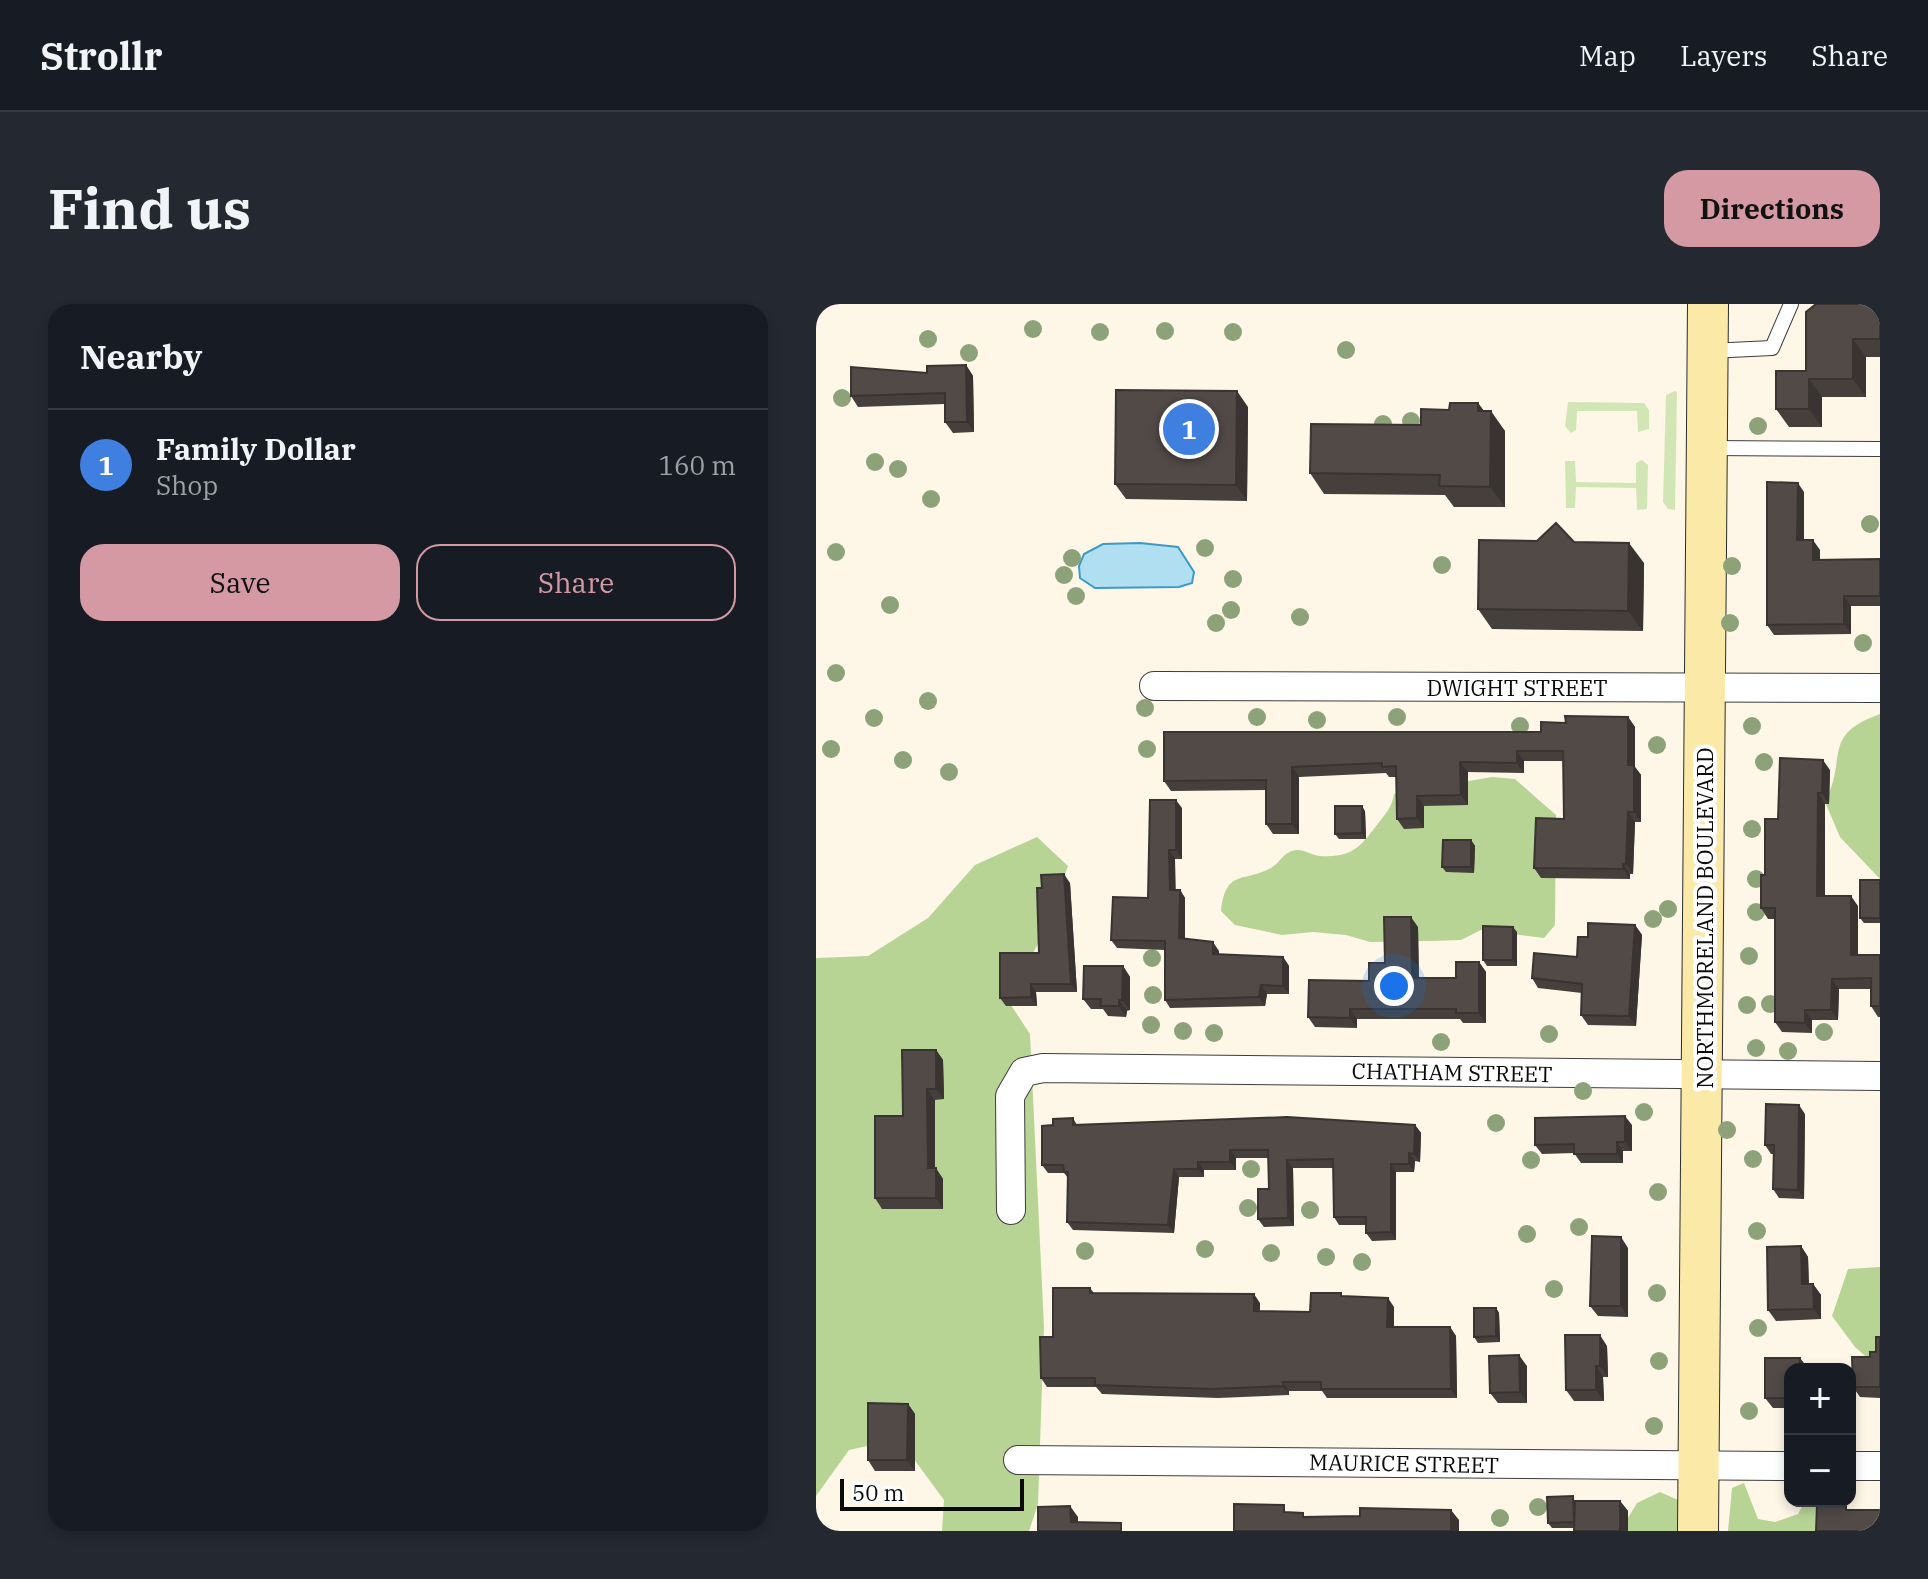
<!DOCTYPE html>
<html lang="en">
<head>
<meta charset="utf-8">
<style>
  :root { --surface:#171b24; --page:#242831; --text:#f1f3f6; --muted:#9ea1a6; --line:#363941; --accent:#d499a3 }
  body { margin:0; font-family:"IBM Plex Serif",serif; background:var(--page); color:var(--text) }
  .controls { position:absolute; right:24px; bottom:24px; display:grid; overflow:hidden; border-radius:16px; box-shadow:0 4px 12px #0003 }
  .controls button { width:72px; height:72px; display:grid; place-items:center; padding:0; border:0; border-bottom:2px solid var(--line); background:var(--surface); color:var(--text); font:40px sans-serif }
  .scale { position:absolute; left:24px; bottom:20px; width:184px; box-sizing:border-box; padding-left:8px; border:4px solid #0a0a0a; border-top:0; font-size:22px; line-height:28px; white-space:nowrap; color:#0a0a0a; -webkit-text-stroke:6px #fff; paint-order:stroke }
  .you { position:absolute; left:578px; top:682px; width:28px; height:28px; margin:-20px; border:6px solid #fff; border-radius:50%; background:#1a73e8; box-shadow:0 0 0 12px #1a73e833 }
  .badge { display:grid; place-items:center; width:52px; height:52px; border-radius:50%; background:var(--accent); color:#fff; font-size:26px; font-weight:700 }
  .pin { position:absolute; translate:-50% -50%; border:4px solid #fff; box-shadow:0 2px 8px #0006 }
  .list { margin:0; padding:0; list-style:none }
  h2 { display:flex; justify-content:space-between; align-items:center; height:104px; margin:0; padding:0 32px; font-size:34px }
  h2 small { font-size:26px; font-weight:400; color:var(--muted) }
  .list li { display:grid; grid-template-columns:52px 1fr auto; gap:24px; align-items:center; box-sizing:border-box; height:112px; padding:0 32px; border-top:2px solid var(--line) }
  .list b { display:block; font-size:30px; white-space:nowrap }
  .list p { margin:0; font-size:26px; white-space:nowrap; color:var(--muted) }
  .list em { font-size:26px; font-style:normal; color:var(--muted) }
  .actions { display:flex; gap:16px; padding:24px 32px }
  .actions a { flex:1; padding:18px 0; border:2px solid var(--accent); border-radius:24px; text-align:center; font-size:28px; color:var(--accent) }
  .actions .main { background:var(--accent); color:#111 }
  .map { position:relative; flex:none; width:1064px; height:1227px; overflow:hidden; border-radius:24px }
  header { display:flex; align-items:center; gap:48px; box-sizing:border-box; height:112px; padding:0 40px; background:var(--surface); border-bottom:2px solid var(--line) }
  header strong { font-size:38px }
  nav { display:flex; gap:44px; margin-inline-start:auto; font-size:28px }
  .intro { display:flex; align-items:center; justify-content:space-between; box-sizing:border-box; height:192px; padding:0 48px }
  h1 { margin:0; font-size:56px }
  .button { padding:20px 36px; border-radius:24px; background:var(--accent); color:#111; font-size:28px; font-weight:700 }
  main { display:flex; gap:48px; padding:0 48px }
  aside { flex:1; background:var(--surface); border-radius:24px; box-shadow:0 4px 12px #0003 }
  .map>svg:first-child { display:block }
</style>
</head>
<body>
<header>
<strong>Strollr</strong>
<nav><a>Map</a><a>Layers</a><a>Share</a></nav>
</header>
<div class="intro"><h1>Find us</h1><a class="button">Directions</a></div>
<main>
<aside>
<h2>Nearby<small></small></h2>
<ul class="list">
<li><span class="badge" style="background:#3f7fe0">1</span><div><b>Family Dollar</b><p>Shop</p></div><em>160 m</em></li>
</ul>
<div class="actions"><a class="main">Save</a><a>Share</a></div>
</aside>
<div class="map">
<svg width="1064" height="1227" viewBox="0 0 1064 1227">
  <rect width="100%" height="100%" fill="#fef7e8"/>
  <!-- green -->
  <path fill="#d2e5b5" d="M859,87L861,88L859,206L852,205L847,198L850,91Z
    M752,98L828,99L833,106V125L822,128L821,107H761L760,126L755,129L749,122Z
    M826,156L832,161L831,205L821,206L820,184L760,183L759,204H750L749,157H759L760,178L820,179V159Z"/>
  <!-- forest -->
  <path fill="#b7d495" d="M1064,410V575L1024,533L1009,498C1032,453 1005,431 1064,410Z
    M676,473L699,475L740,511L739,621L728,634L665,626L645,636L615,637L554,638L530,631L497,628L466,631L419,621L405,607C410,565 426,579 455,564C465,558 467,548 480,546C488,545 495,551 504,552C539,554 545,541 564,517C571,508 576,502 578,490Z
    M221,533L252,562L226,633L191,695L214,730L228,1023L222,1200L213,1227H126L128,1196L83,1135L33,1146L0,1192V654L52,652L112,614L159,561Z
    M1064,963V1065L1039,1043L1016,1012L1032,965Z
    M928,1179L942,1215L959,1218L982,1210L989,1197H1030L1031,1227H912L916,1184Z
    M844,1188L871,1200L875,1227H804L821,1199Z"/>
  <!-- water -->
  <path fill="#b0dff1" stroke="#3c9ac4" stroke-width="2" d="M324,239L362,243L378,268L376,279L363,283L279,284L264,274L263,262L268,250L287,240Z"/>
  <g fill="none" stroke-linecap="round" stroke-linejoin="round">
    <!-- lane casing -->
    <g stroke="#3d3d3d" stroke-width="16">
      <path id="lane" d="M893,47L956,44L975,0
        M895,144L1064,145"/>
    </g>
    <!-- street casing -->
    <g stroke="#3d3d3d" stroke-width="30">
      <path id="street" d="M338,382L1064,384
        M195,906L194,792L208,768L227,764L1064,772
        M202,1156L974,1162
        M1034,1162H1064"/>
    </g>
    <!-- secondary casing -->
    <g stroke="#2c2c2c" stroke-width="42">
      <path id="secondary" d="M882,1227L892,0"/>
    </g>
    <!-- lane -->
    <use href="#lane" stroke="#fff" stroke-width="14"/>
    <!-- street -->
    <use href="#street" stroke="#fff" stroke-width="28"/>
    <!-- secondary -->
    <use href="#secondary" stroke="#fae9a7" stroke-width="40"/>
  </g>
  <!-- trees -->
  <g fill="#8da279">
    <circle cx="217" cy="25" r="9"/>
    <circle cx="349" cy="27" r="9"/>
    <circle cx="284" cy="28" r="9"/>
    <circle cx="417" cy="28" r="9"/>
    <circle cx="112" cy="35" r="9"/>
    <circle cx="530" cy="46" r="9"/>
    <circle cx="153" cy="49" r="9"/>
    <circle cx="26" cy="94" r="9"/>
    <circle cx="595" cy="117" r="9"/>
    <circle cx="567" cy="120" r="9"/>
    <circle cx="942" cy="122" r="9"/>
    <circle cx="59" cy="158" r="9"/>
    <circle cx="82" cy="165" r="9"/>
    <circle cx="115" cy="195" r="9"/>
    <circle cx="1054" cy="220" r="9"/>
    <circle cx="389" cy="244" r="9"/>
    <circle cx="20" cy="248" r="9"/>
    <circle cx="256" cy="254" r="9"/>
    <circle cx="626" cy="261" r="9"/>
    <circle cx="916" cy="262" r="9"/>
    <circle cx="248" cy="271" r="9"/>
    <circle cx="417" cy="275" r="9"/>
    <circle cx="260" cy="292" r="9"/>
    <circle cx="74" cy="301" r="9"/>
    <circle cx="415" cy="306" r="9"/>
    <circle cx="484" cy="313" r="9"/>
    <circle cx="400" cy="319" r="9"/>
    <circle cx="914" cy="319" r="9"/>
    <circle cx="1047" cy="339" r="9"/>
    <circle cx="20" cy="369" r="9"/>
    <circle cx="112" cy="397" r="9"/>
    <circle cx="329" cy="404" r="9"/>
    <circle cx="441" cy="413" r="9"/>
    <circle cx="581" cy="413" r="9"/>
    <circle cx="58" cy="414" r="9"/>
    <circle cx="501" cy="416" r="9"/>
    <circle cx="704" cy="422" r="9"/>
    <circle cx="936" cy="422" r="9"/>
    <circle cx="841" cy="441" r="9"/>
    <circle cx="15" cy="445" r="9"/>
    <circle cx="331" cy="445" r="9"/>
    <circle cx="87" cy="456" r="9"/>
    <circle cx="948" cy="458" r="9"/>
    <circle cx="133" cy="468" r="9"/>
    <circle cx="936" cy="525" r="9"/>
    <circle cx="940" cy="575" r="9"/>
    <circle cx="852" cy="605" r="9"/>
    <circle cx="940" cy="608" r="9"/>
    <circle cx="837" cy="615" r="9"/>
    <circle cx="933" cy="652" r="9"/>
    <circle cx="336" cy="654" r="9"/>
    <circle cx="337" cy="691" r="9"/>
    <circle cx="954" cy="700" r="9"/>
    <circle cx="931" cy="701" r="9"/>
    <circle cx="335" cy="721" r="9"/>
    <circle cx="367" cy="727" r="9"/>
    <circle cx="1008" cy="728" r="9"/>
    <circle cx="398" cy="729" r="9"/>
    <circle cx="733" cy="730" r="9"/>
    <circle cx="625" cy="738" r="9"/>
    <circle cx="940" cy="744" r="9"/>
    <circle cx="972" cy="747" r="9"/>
    <circle cx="767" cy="787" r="9"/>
    <circle cx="828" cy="808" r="9"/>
    <circle cx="680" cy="819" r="9"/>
    <circle cx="911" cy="826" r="9"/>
    <circle cx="937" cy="855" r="9"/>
    <circle cx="715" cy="856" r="9"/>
    <circle cx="435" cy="865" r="9"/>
    <circle cx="842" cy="888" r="9"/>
    <circle cx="432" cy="904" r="9"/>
    <circle cx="494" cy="906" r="9"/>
    <circle cx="763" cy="923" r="9"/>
    <circle cx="941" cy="927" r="9"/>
    <circle cx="711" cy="930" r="9"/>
    <circle cx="389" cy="945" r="9"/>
    <circle cx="269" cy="947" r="9"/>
    <circle cx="455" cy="949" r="9"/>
    <circle cx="510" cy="953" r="9"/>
    <circle cx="546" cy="958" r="9"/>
    <circle cx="738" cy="985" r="9"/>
    <circle cx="841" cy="989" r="9"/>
    <circle cx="942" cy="1024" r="9"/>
    <circle cx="843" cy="1057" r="9"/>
    <circle cx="933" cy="1107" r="9"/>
    <circle cx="838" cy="1122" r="9"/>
    <circle cx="722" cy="1203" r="9"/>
    <circle cx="684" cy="1214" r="9"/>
  </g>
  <!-- wall -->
  <path fill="#46403d" d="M1064,0V53H1050V93H1006V123H973L960,105L990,67Z
    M150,61L157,72L158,128L137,129L129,118V100L42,103L35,92L111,69Z
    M662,99L668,107L689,127V203H638L629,191L508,190L494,169L605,121L633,106Z
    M432,103L431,197L310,195L299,180Z
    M988,188V236L1004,246V256L1064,255V302H1035V330L958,331L951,321Z
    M721,237L758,238L828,259L827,327L676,325L662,305Z
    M812,413L819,423V463L825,471V518H819L817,570H814V575L725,574L718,564L748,515L747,457H708V469L652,468V501L608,502V524L588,525L581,515V473H573L570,469L483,473V530H457L450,520V486L355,487L348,477L725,428L750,419Z
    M1014,466L1013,500H1009V592L1042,602V651H1064V713H1062L1055,702V685H1023L1022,716H996V729L966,728L959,718V615H952L945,604L962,515Z
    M366,504V555H359V586H364L369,594V635L403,647V651L467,653L473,662V690H451L449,702L354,704L349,696V646L301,644L295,636L332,594Z
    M549,507L550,535H523L519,530Z
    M655,536L659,542L658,569L630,568L626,563Z
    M1064,576V619H1048L1044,614Z
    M254,579L261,688H220L221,702H190L184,694L223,649Z
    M819,621L826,631L820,722L772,721L765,711L766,689L722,684L716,674L761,653L772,633Z
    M602,623L603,674H640L663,658L670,668V719H647L644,715H541V724L499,723L492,713L553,677Z
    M701,628V662H671L667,656Z
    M307,662L314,673V706L311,707L310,713L292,712L287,705H275L267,695Z
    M120,746L127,756L128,795L119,796V864L127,875V905H66L59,894L87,812Z
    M989,810L988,895L963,894L957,885L958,850H955L949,841Z
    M257,814L261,821H599L605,829L604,858L599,857L598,868H580V936L556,937L550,929V921H523L518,913V864H477L478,922L448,923L442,915L453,885L452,854H420V866H388V873H363L358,929L257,926L251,918L252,874L248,869H232L226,861L237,821Z
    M816,821V847H807V859H765L758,849L726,850L719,841Z
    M985,942L992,953L993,980H997L1005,991V1015L960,1017L952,1006Z
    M812,944V1013L782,1012L774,1002Z
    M274,984L278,989L444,999V1007L494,1008L527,992L578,1003V1023H634L640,1032L641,1094H511L506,1087H473V1091L402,1094L286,1090L280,1083H231L225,1074L237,1033Z
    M680,1004L683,1009L684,1038L662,1039L658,1033Z
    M1064,1033V1094L1044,1093L1037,1083L1054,1053L1060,1048Z
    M791,1042L792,1073H787L788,1097H758L750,1086Z
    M711,1062V1099H682L674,1089Z
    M974,1065V1104H957L949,1094Z
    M92,1100L99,1110V1167H59L52,1156Z
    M760,1197H804L812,1207V1227H758V1224H736L732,1219Z"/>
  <!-- shaded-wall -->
  <path fill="#393432" d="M1037,35L1050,53V93L1037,75Z
    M150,61L157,72L158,128L151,118Z
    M993,75L1006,93V123L993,105Z
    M421,87L432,103L431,197L420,181Z
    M662,99L675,117V107L689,127V203L674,183L662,107Z
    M982,179L988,188V246L981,236Z
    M997,236L1004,246V266L997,256Z
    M813,239L828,259L827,327L812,307Z
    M1028,292L1035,302V330L1028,320Z
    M812,413L819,423V463L825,471V518L818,508L812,461Z
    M701,447L708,457V469L701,459Z
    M1007,456L1014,466L1013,500L1006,489Z
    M644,458L652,468V501L645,491Z
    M476,463L483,473V530L476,520Z
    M1002,489L1009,500V602L1001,592Z
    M601,492L608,502V524L601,514Z
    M360,496L366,504V555L360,546Z
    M546,502L549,507L550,535L546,529Z
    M812,508L819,518L817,570L810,560Z
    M655,536L659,542L658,569L655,563Z
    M353,546L359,555L360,594L354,586Z
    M807,560L814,570V575L807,565Z
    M248,570L254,579L261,688L255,680Z
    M364,586L369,594V642L363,634Z
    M1035,592L1042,602V661L1035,651Z
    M595,613L602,623L603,684L596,674Z
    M819,621L826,631L820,722L813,712Z
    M697,623L701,628V662L697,656Z
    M397,638L403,647V659L397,650Z
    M467,653L473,662V690L467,682Z
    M663,658L670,668V719L663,709Z
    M307,662L314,673V706L306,696Z
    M1016,675L1023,685L1022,716L1015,706Z
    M215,680L220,688L221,702L215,693Z
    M445,681L451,690L449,702L443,693Z
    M303,696L311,707L310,713L303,702Z
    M534,705L541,715V724L534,714Z
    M989,706L996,716V729L989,719Z
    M120,746L127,756L128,795L120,785Z
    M111,785L119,796V875L112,864Z
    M983,801L989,810L988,895L982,886Z
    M809,812L816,821V847L809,838Z
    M599,821L605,829L604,858L598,850Z
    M801,838L807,847V859L801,850Z
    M414,846L420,854V866L414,858Z
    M593,849L599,857L598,868L593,860Z
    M471,856L477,864L478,922L472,914Z
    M382,858L388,866V873L382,865Z
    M575,860L580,868V936L575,928Z
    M120,864L127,875V905L120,894Z
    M358,865L363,873L358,929L352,921Z
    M805,933L812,944V1013L805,1002Z
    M985,942L992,953L993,991L986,980Z
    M997,980L1005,991V1015L998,1005Z
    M438,990L444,999V1016L438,1007Z
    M572,994L578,1003V1032L571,1023Z
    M680,1004L683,1009L684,1038L680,1032Z
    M634,1023L640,1032L641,1094L635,1085Z
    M784,1031L791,1042L792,1073L784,1062Z
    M703,1051L711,1062V1099L704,1088Z
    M984,1054L992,1064V1065H984Z
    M780,1062L787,1073L788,1097L780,1086Z
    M467,1078L473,1087V1091L467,1082Z
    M92,1100L99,1110V1167L91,1156Z
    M804,1197L812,1207V1227H804Z
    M254,1202L262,1213V1227L255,1218Z
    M635,1206L643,1216V1227H635Z"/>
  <!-- building -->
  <path fill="#514a47" stroke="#393432" stroke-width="2" d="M1000,0H1064V35H1037V75H993V105H960V67H990V8Z
    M150,61L151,118H129V89L35,92V63L111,69V62Z
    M300,86L421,87L420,181L299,180Z
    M634,99H662V107H675L674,183L623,182L624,171L494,169L495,120L605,121V105L633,106Z
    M951,178L982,179L981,236H997V256L1064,255V292H1028V320L951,321Z
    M740,219L758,238L813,239L812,307L662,305L663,236L721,237Z
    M749,412L812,413V461H818V508H812L810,560H807V565L718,564L720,514L748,515L747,447H701V459L644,458L645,491L601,492V514L581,515L580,462L566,463V459L476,463V520H450V476L348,477V428H725V418L750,419Z
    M964,454L1007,456L1006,489H1002L1001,592H1035V651H1064V702H1055V674L1016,675L1015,706H989V719L959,718V604H945V571H949V515H962Z
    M334,496H360V546H353L354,586H364L363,634L397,638V650L467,653V682L445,681L443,693L349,696V637L295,636L297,593L332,594Z
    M519,502H546V529L519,530Z
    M627,536H655V563H626Z
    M248,570L255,680H215V693L184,694V649H223L221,584H226L225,571Z
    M1044,576H1064V614H1044Z
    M568,613H595L596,674H640V658H663V709H640V705H534V714L492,713L493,676L553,677V659H569Z
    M772,619L819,621L813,712L765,711L766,680L716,674L718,649L761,653L762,633H772Z
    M667,622L697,623V656H667Z
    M268,662H307L306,696H303V702H284L285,695H267Z
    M86,746H120V785H111L112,864H120V894H59V812H87Z
    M950,800L983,801L982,886L957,885L958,841H949Z
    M809,812V838H801V850H758V840L719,841V814Z
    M471,813L599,821L598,850L593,849V860H575V928L550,929V913H518L517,855L471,856L472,914L442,915V885H453L452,846H414V858H382V865H358L352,921L251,918L252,868H248L247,861H226V822L237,821V815L257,814V821Z
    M776,932L805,933V1002H774Z
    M985,942L986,980H997L998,1005L952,1006L951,943Z
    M237,984H274V989L438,990V1007L494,1008L495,989H525V992L572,994L571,1023H634L635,1085H505V1078H467V1082L395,1085L279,1081V1074H225L224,1033H237Z
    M658,1004H680V1032L658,1033Z
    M749,1031H784V1062H780V1086H750Z
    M1060,1033H1064V1083H1037L1036,1053H1054V1048H1060Z
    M703,1051L704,1088L674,1089L673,1052Z
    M949,1054H984V1065H974V1094H949Z
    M52,1099L92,1100L91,1156H52Z
    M757,1192L758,1218L732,1219L731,1193Z
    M759,1197H804V1227H758Z
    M418,1200L468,1201V1208L487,1209V1213L544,1212V1204L635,1206V1227H418Z
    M1001,1201L1030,1202V1206H1064V1227H1000Z
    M254,1202L255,1218L305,1219V1227H222V1203Z"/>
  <g text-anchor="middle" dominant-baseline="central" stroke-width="8" stroke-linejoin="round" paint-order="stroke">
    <!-- street labels -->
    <g font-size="22" fill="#0a0a0a" stroke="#fff">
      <text x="701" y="383">DWIGHT STREET</text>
      <text transform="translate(888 614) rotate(-90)">NORTHMORELAND BOULEVARD</text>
      <text transform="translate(636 768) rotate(1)">CHATHAM STREET</text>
      <text transform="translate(588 1159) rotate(1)">MAURICE STREET</text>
    </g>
  </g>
</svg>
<div class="controls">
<button>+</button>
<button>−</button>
</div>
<div class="scale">50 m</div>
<div class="you"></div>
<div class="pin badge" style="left:373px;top:125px;background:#3f7fe0">1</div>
</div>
</main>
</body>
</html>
